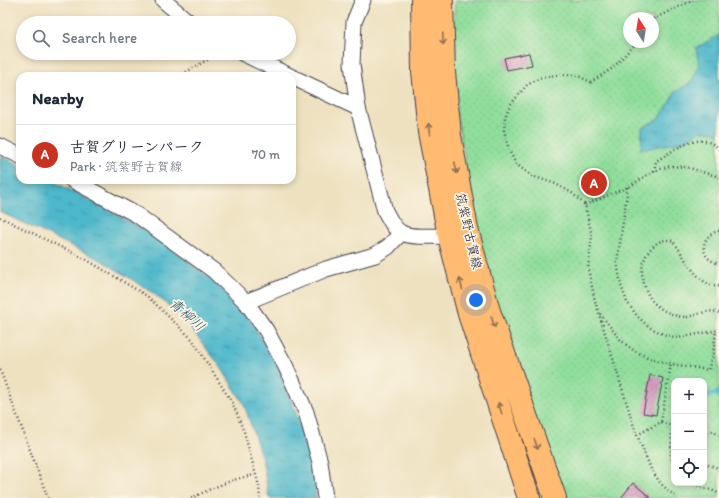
<!DOCTYPE html>
<html lang="en">
<head>
<meta charset="utf-8">
<style>
  :root { --surface:#fff; --page:#f6f6f7; --text:#1f2937; --muted:#747a83; --line:#e0e1e3; --accent:#c8321e }
  body { margin:0; font-family:Itim,"Klee One",sans-serif; background:var(--page); color:var(--text) }
  .controls { position:absolute; right:12px; bottom:12px; display:grid; overflow:hidden; border-radius:8px; box-shadow:0 2px 6px #0003 }
  .controls button { width:36px; height:36px; display:grid; place-items:center; padding:0; border:0; border-bottom:1px solid var(--line); background:var(--surface); color:var(--text); font:20px sans-serif }
  .compass { position:absolute; left:623px; top:12px; width:36px; height:36px; border-radius:50%; background:var(--surface); box-shadow:0 2px 6px #0003; rotate:348deg }
  .you { position:absolute; left:476px; top:300px; width:14px; height:14px; margin:-10px; border:3px solid #fff; border-radius:50%; background:#1a73e8; box-shadow:0 0 0 6px #1a73e833 }
  .badge { display:grid; place-items:center; width:26px; height:26px; border-radius:50%; background:var(--accent); color:#fff; font-size:13px; font-weight:700 }
  .pin { position:absolute; translate:-50% -50%; border:2px solid #fff; box-shadow:0 1px 4px #0006 }
  .list { margin:0; padding:0; list-style:none }
  h2 { display:flex; justify-content:space-between; align-items:center; height:52px; margin:0; padding:0 16px; font-size:17px }
  h2 small { font-size:13px; font-weight:400; color:var(--muted) }
  .list li { display:grid; grid-template-columns:26px 1fr auto; gap:12px; align-items:center; box-sizing:border-box; height:60px; padding:0 16px; border-top:1px solid var(--line) }
  .list b { display:block; font-size:15px; white-space:nowrap }
  .list p { margin:0; font-size:13px; white-space:nowrap; color:var(--muted) }
  .list em { font-size:13px; font-style:normal; color:var(--muted) }
  .icon { flex:none; width:22px; height:22px; fill:none; stroke:currentColor; stroke-width:2; stroke-linecap:round; stroke-linejoin:round }
  .map { position:relative; flex:none; width:719px; height:498px; overflow:hidden }
  .search { position:absolute; background:var(--surface); box-shadow:0 2px 6px #0003; left:16px; top:16px; width:280px; height:44px; display:flex; align-items:center; gap:10px; box-sizing:border-box; padding:0 14px; border-radius:22px; color:var(--muted); font-size:15px }
  .panel { position:absolute; background:var(--surface); box-shadow:0 2px 6px #0003; left:16px; top:72px; width:280px; height:112px; border-radius:12px }
  .map>svg:first-child { display:block }
</style>
</head>
<body>
<div class="map">
<svg width="719" height="498" viewBox="0 0 719 498">
  <defs>
    <pattern id="park-dots" width="8" height="8" patternUnits="userSpaceOnUse"><rect width="8" height="8" fill="#90de9c"/><path d="M2 2h.1M6 6h.1" fill="none" stroke="#7cbe87" stroke-width="1.8" stroke-linecap="round"/></pattern>
    <pattern id="water-ripples" width="26" height="14" patternUnits="userSpaceOnUse"><rect width="26" height="14" fill="#4db7cb"/><path d="M2 4q2-2 4 0t4 0M15 11q2-2 4 0t4 0" fill="none" stroke="#4094a6"/></pattern>
    <pattern id="building-hatch" width="6" height="6" patternUnits="userSpaceOnUse"><rect width="6" height="6" fill="#d39fbf"/><path d="M-1 1l2-2M0 6l6-6M5 7l2-2" fill="none" stroke="#ab819c"/></pattern>
  </defs>
  <rect width="100%" height="100%" fill="#fcf5e5"/>
  <filter id="ink" filterUnits="userSpaceOnUse"><feTurbulence type="fractalNoise" baseFrequency=".025" numOctaves="2"/><feDisplacementMap in="SourceGraphic" scale="8" xChannelSelector="R" yChannelSelector="G"/><feConvolveMatrix kernelMatrix="1 2 1 2 8 2 1 2 1" color-interpolation-filters="sRGB"/></filter>
  <filter id="wash" filterUnits="userSpaceOnUse"><feTurbulence type="fractalNoise" baseFrequency=".012" numOctaves="4" result="noise"/><feDisplacementMap in="SourceGraphic" scale="16" xChannelSelector="R" yChannelSelector="G"/><feGaussianBlur stdDeviation="0.9" result="paint"/><feColorMatrix in="noise" values="0 0 0 0 0 0 0 0 0 0 0 0 0 0 0 0 0 1.4 0 .05"/><feComposite in="paint" operator="in"/></filter>
  <g filter="url(#wash)">
    <rect width="100%" height="100%" fill="#eee1c0"/>
    <!-- park -->
    <path fill="url(#park-dots)" stroke="#59806c" fill-rule="evenodd" d="M455,0H719V498H562L489,286L450,80ZM629,18H653V42H629ZM674,381H704V483H674Z"/>
    <!-- water -->
    <path fill="url(#water-ripples)" stroke="#386c83" d="M719,35V135L716,132L701,131L684,141L641,150L642,128L658,119L667,107L675,92L691,82L699,67L696,48Z
      M0,155L20,165V180H52L136,225L177,253L215,282L235,301L250,319L276,362L297,415L315,484L316,498H269L262,459L244,404L220,366L182,317L152,292L101,260L0,212Z"/>
    <g fill="none" stroke-linecap="round" stroke-linejoin="round">
      <!-- stream -->
      <path stroke="#4db7cb" stroke-width="5" d="M704,396L719,393"/>
    </g>
    <g id="blocks">
      <!-- building -->
      <path fill="url(#building-hatch)" d="M529,53L532,65L507,70L504,58Z
        M650,375L663,378L656,415L643,413Z
        M633,483L651,498H621Z"/>
    </g>
  </g>
  <g filter="url(#ink)">
    <use href="#blocks" fill-opacity="0" stroke="#413f4f" stroke-width="1"/>
    <g fill="none" stroke-linecap="round" stroke-linejoin="round">
      <!-- street casing -->
      <g stroke="#413f4f" stroke-width="17">
        <path id="street" d="M163,0L190,23
          M242,53L290,76
          M292,77L358,108L385,211C389,218 394,230 402,233C410,238 438,236 449,236
          M358,108L352,64L354,22L363,0
          M0,146L20,156
          M72,180L137,215L214,271L246,302L266,330L286,367L306,412L320,462L325,498
          M246,302L326,269L375,255L388,247L401,233"/>
      </g>
      <!-- primary casing -->
      <g stroke="#413f4f" stroke-width="24">
        <path id="primary" d="M422,0L423,71L429,132L449,236L469,314L529,498
          M442,0L444,72L450,136L467,229L489,311L555,498"/>
      </g>
      <!-- path -->
      <path stroke="#413f4f" stroke-width="2.5" stroke-dasharray="1 3" stroke-linecap="butt" d="M653,19L693,0
        M635,42L634,45L613,68L591,82L576,75H555L540,78L527,85L510,105L505,117L504,130L509,150L516,164L532,176L556,184L572,193L585,205L592,236L588,268L595,301L635,430L651,469L661,484L677,498
        M179,76L214,56L215,53
        M654,171L656,161C675,150 700,129 719,149
        M628,187L617,263L621,285L627,302L637,316L649,327L663,334L678,338L719,330
        M585,205L628,187L654,171L670,166L686,167L719,177
        M0,217L87,260L147,296L192,339L233,404L244,432L259,486L260,498
        M719,231C708,233 700,244 706,255C708,260 715,262 719,264
        M719,286C698,288 684,255 673,241C656,235 641,257 642,273C643,284 647,296 655,304C662,311 676,317 686,317C696,316 709,308 719,313
        M600,314C607,322 613,331 620,339C642,363 677,364 708,370L713,354L716,331
        M0,370L48,498
        M661,422L672,426L671,456L674,466
        M704,433L713,431L719,435
        M637,435L661,422L671,364
        M704,464L719,468
        M690,483L719,493
        M191,498C211,489 233,478 255,475"/>
      <!-- street -->
      <use href="#street" stroke="#fff" stroke-width="15"/>
      <!-- primary -->
      <use href="#primary" stroke="#ffbb71" stroke-width="22"/>
    </g>
    <!-- one-way arrows -->
    <defs><path id="oneway-shaft" d="M-6 0H5M1.5-3L5.5 0L1.5 3" fill="none" stroke-width="1.6" stroke-linecap="round" stroke-linejoin="round"/></defs>
    <g stroke="#906e56">
      <use href="#oneway-shaft" transform="translate(443 39) rotate(88)"/>
      <use href="#oneway-shaft" transform="translate(429 129) rotate(-97)"/>
      <use href="#oneway-shaft" transform="translate(456 168) rotate(79)"/>
      <use href="#oneway-shaft" transform="translate(461 284) rotate(-105)"/>
      <use href="#oneway-shaft" transform="translate(493 322) rotate(71)"/>
      <use href="#oneway-shaft" transform="translate(500 408) rotate(-108)"/>
      <use href="#oneway-shaft" transform="translate(536 444) rotate(71)"/>
    </g>
  </g>
  <g text-anchor="middle" dominant-baseline="central" stroke-width="3.5" stroke-linejoin="round" paint-order="stroke">
    <!-- street labels -->
    <g font-size="13" fill="#22223b" stroke="#fcf5e5">
      <text transform="translate(469 231) rotate(77)">筑紫野古賀線</text>
    </g>
    <!-- water labels -->
    <g font-size="14" font-style="italic" fill="#31566d" stroke="#fcf5e5">
      <text transform="translate(187 315) rotate(41)">青柳川</text>
    </g>
  </g>
</svg>
<div class="controls">
<button>+</button>
<button>−</button>
<button><svg class="icon" aria-label="locate" viewBox="0 0 24 24"><circle cx="12" cy="12" r="6"/><path d="M12 2v4M12 18v4M2 12h4M18 12h4"/></svg></button>
</div>
<svg class="compass" viewBox="-18 -18 36 36"><path d="M0-13l5 13h-10z" fill="#e53935"/><path d="M0 13l5-13h-10z" fill="#747a83"/></svg>
<div class="you"></div>
<div class="pin badge" style="left:594px;top:183px">A</div>
<div class="search"><svg class="icon" aria-label="search" viewBox="0 0 24 24"><circle cx="10" cy="10" r="6"/><path d="M15 15l6 6"/></svg>Search here</div>
<section class="panel">
<h2>Nearby<small></small></h2>
<ul class="list">
<li><span class="badge">A</span><div><b>古賀グリーンパーク</b><p>Park · 筑紫野古賀線</p></div><em>70 m</em></li>
</ul>
</section>
</div>
</body>
</html>
